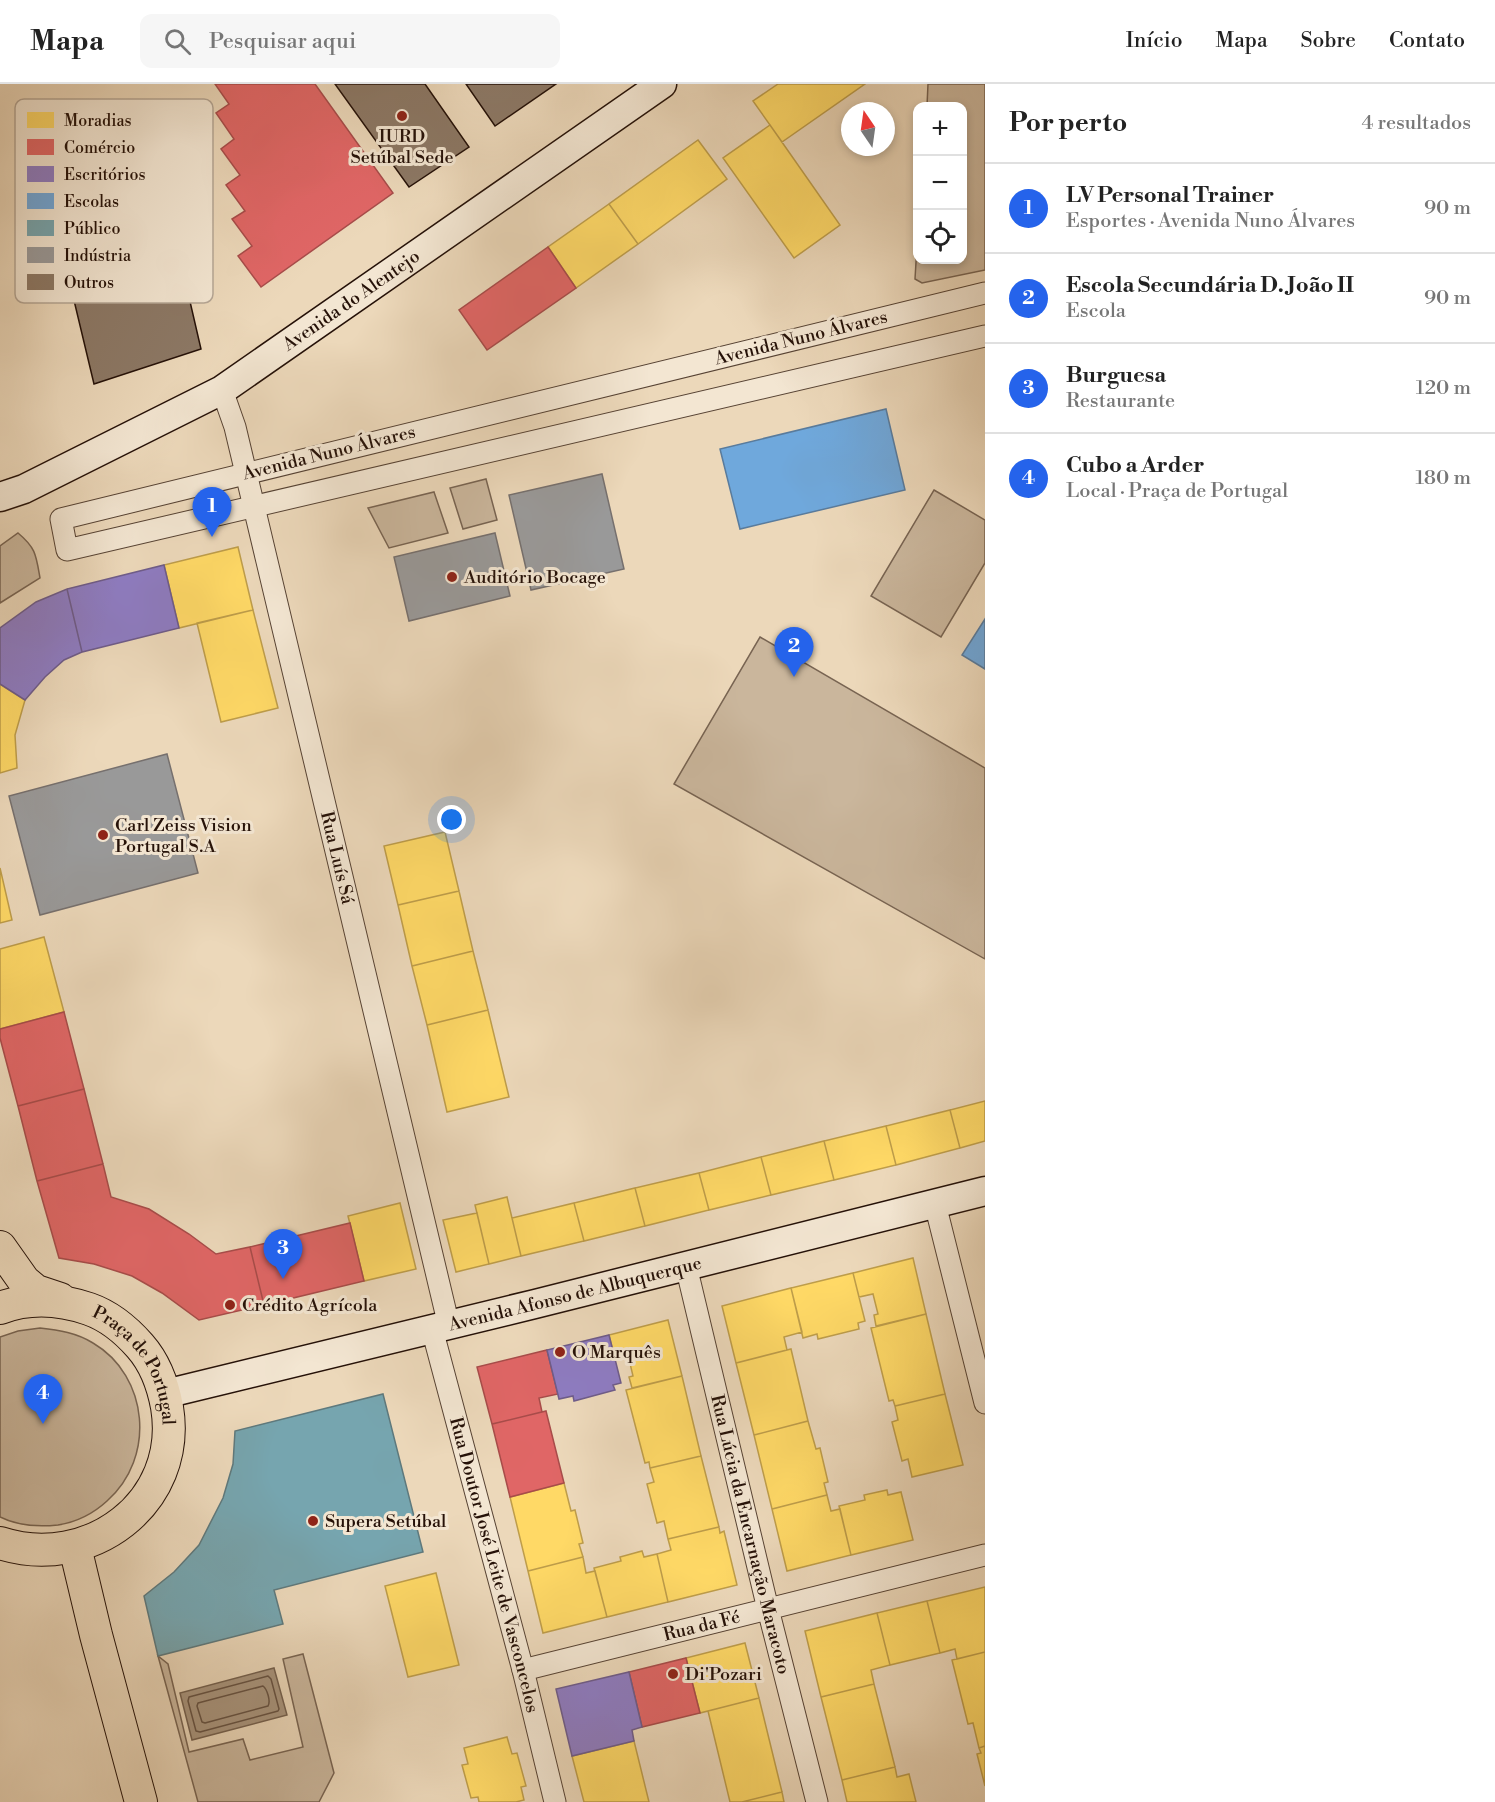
<!DOCTYPE html>
<html lang="pt">
<head>
<meta charset="utf-8">
<style>
  :root { --surface:#fff; --page:#f6f6f6; --text:#222; --muted:#767676; --line:#e0e0e0; --accent:#2563eb }
  body { margin:0; font-family:"Libre Bodoni",serif; background:var(--page); color:var(--text) }
  .controls { position:absolute; right:18px; top:18px; display:grid; overflow:hidden; border-radius:12px; box-shadow:0 3px 9px #0003 }
  .controls button { width:54px; height:54px; display:grid; place-items:center; padding:0; border:0; border-bottom:2px solid var(--line); background:var(--surface); color:var(--text); font:30px sans-serif }
  .compass { position:absolute; left:841px; top:18px; width:54px; height:54px; border-radius:50%; background:var(--surface); box-shadow:0 3px 9px #0003; rotate:347deg }
  .you { position:absolute; left:452px; top:736px; width:21px; height:21px; margin:-15px; border:4px solid #fff; border-radius:50%; background:#1a73e8; box-shadow:0 0 0 9px #1a73e833 }
  .badge { display:grid; place-items:center; width:39px; height:39px; border-radius:50%; background:var(--accent); color:#fff; font-size:20px; font-weight:700 }
  .pin { position:absolute; translate:-50% -50px; filter:drop-shadow(0 2px 3px #0008) }
  .pin::after { content:''; position:absolute; top:32px; width:21px; height:18px; background:inherit; clip-path:polygon(0 0,100% 0,50% 100%) }
  .list { margin:0; padding:0; list-style:none }
  h2 { display:flex; justify-content:space-between; align-items:center; height:78px; margin:0; padding:0 24px; font-size:26px }
  h2 small { font-size:20px; font-weight:400; color:var(--muted) }
  .list li { display:grid; grid-template-columns:39px 1fr auto; gap:18px; align-items:center; box-sizing:border-box; height:90px; padding:0 24px; border-top:2px solid var(--line) }
  .list b { display:block; font-size:22px; white-space:nowrap }
  .list p { margin:0; font-size:20px; white-space:nowrap; color:var(--muted) }
  .list em { font-size:20px; font-style:normal; color:var(--muted) }
  .icon { flex:none; width:33px; height:33px; fill:none; stroke:currentColor; stroke-width:2; stroke-linecap:round; stroke-linejoin:round }
  .map { position:relative; flex:none; width:985px; height:1718px; overflow:hidden }
  header { display:flex; align-items:center; gap:36px; box-sizing:border-box; height:84px; padding:0 30px; background:var(--surface); border-bottom:2px solid var(--line) }
  header strong { font-size:28px }
  nav { display:flex; gap:33px; margin-inline-start:auto; font-size:21px }
  .search { width:420px; height:54px; background:var(--page); display:flex; align-items:center; gap:15px; box-sizing:border-box; padding:0 21px; border-radius:12px; color:var(--muted); font-size:22px }
  main { display:flex }
  aside { flex:1; background:var(--surface) }
  .map>svg:first-child { display:block }
</style>
</head>
<body>
<header>
<strong>Mapa</strong>
<div class="search"><svg class="icon" aria-label="search" viewBox="0 0 24 24"><circle cx="10" cy="10" r="6"/><path d="M15 15l6 6"/></svg>Pesquisar aqui</div>
<nav><a>Início</a><a>Mapa</a><a>Sobre</a><a>Contato</a></nav>
</header>
<main>
<div class="map">
<svg width="985" height="1718" viewBox="0 0 985 1718">
  <rect width="100%" height="100%" fill="#ecd8ba"/>
  <filter id="stains"><feTurbulence type="fractalNoise" baseFrequency=".00333" numOctaves="4"/><feColorMatrix values="0 0 0 0 .2 0 0 0 0 .09 0 0 0 0 .02 0 0 0 .5 -.17"/></filter>
  <radialGradient id="worn" r=".72"><stop offset=".6" stop-color="#630" stop-opacity="0"/><stop offset="1" stop-color="#630" stop-opacity=".3"/></radialGradient>
  <!-- green -->
  <path fill="#cab69c" stroke="#786452" stroke-width="1.5" d="M928,0H985V186L922,199L915,195L917,162L918,176H962V22H927Z
    M486,395L497,436L463,445L450,404Z
    M934,406L985,436V479L941,553L871,512Z
    M434,408L448,449L389,464L368,424Z
    M18,449C36,464 36,471 40,494L0,519V462Z
    M760,553L985,684V875L674,700Z
    M40,1244C59,1246 77,1249 93,1259C149,1292 156,1374 107,1417C94,1429 77,1438 58,1441C39,1443 18,1442 0,1433V1253L18,1247Z
    M303,1570L334,1689L319,1718H198L158,1572L168,1580L189,1668L243,1655L250,1676L303,1663L283,1575Z"/>
  <!-- water -->
  <path fill="#a8947d" stroke="#74604e" stroke-width="1.5" d="M274,1584L287,1631L192,1656L180,1609Z"/>
  <!-- homes -->
  <path fill="#ffd966" stroke="#be9d4a" stroke-width="1.5" d="M778,0H865L782,58L753,17Z
    M770,41L840,141L794,174L723,74Z
    M698,56L727,95L638,160L609,120Z
    M609,120L638,160L576,204L548,163Z
    M238,463L253,526L179,544L164,481Z
    M253,526L278,624L221,638L197,539Z
    M0,600L25,616L15,651L17,684L0,689Z
    M445,748L459,807L398,821L384,762Z
    M0,784L12,836L0,839Z
    M459,807L473,867L412,882L398,821Z
    M44,853L64,928L0,945V865Z
    M473,867L488,926L427,941L412,882Z
    M488,926L509,1013L447,1028L427,941Z
    M985,1017V1057L960,1064L950,1026Z
    M950,1026L960,1064L896,1081L886,1042Z
    M886,1042L896,1081L834,1096L824,1057Z
    M824,1057L834,1096L771,1111L761,1073Z
    M761,1073L771,1111L709,1126L699,1089Z
    M699,1089L709,1126L645,1142L635,1104Z
    M635,1104L645,1142L584,1157L574,1119Z
    M507,1113L521,1172L489,1180L475,1121Z
    M400,1119L416,1185L364,1197L348,1132Z
    M574,1119L584,1157L521,1172L512,1134Z
    M477,1129L489,1180L456,1188L443,1136Z
    M913,1174L926,1230L876,1242L874,1231L878,1230L873,1210L859,1213L853,1189Z
    M853,1189L865,1237L858,1239L859,1245L818,1255L817,1250L803,1254L791,1204Z
    M791,1204L802,1248L784,1253L787,1266L736,1279L722,1222Z
    M926,1230L945,1310L895,1322L893,1316L889,1317L871,1244Z
    M668,1236L682,1292L632,1304L629,1293L633,1292L628,1271L615,1275L609,1251Z
    M791,1265L808,1337L754,1351L736,1279Z
    M682,1292L701,1372L650,1384L649,1378L645,1379L626,1306Z
    M945,1310L963,1381L912,1393L908,1375L902,1377L892,1338L898,1336L895,1322Z
    M808,1337L816,1365L820,1364L828,1398L824,1399L827,1411L772,1425L754,1351Z
    M701,1372L719,1443L668,1455L664,1437L657,1439L647,1400L654,1398L650,1384Z
    M564,1399L571,1427L575,1426L583,1459L579,1460L583,1473L528,1487L510,1413Z
    M887,1406L888,1411L901,1408L913,1456L851,1471L839,1422L865,1416L864,1411Z
    M827,1411L831,1427L840,1425L851,1471L787,1487L772,1425Z
    M719,1443L720,1449L724,1447L737,1501L668,1518L657,1470L671,1466L668,1455Z
    M642,1467L644,1473L657,1470L668,1518L607,1533L594,1484L621,1477L620,1473Z
    M583,1473L586,1489L595,1487L607,1533L543,1549L528,1487Z
    M436,1489L459,1581L408,1593L385,1502Z
    M985,1503V1568L957,1575L955,1565L940,1569L927,1517Z
    M927,1517L940,1569L890,1581L877,1529Z
    M877,1529L890,1581L871,1586L874,1600L821,1613L805,1547Z
    M745,1559L759,1614L700,1629L686,1574Z
    M985,1568V1662L979,1664L973,1639L968,1640L952,1576Z
    M874,1600L895,1683L842,1696L821,1613Z
    M759,1614L782,1708L742,1718H730L708,1627Z
    M507,1653L512,1670L517,1669L526,1702L521,1703L524,1716L516,1718H479L478,1713L471,1714L462,1681L468,1680L464,1664Z
    M634,1657L649,1718H584L572,1672Z
    M985,1662V1702L977,1670L981,1669L979,1664Z
    M895,1683L897,1693L909,1690L916,1718H847L842,1696Z
    M782,1708L784,1718H742Z"/>
  <!-- shops -->
  <path fill="#e06666" stroke="#a84c4a" stroke-width="1.5" d="M215,0H315L393,109L261,203L238,172L252,162L232,135L245,127L226,101L240,91L221,65L234,55L216,29L229,20Z
    M548,163L576,204L487,266L459,226Z
    M64,928L84,1005L18,1022L0,954V945Z
    M84,1005L103,1080L37,1097L18,1022Z
    M103,1080L111,1113L149,1125L189,1150L216,1170L250,1163L264,1221L199,1236L162,1209L132,1192L94,1180L59,1174L37,1097Z
    M350,1139L364,1197L264,1221L250,1163Z
    M547,1266L558,1310L539,1314L542,1328L492,1340L477,1283Z
    M546,1327L564,1399L510,1413L492,1340Z
    M686,1574L700,1629L642,1643L629,1588Z"/>
  <!-- offices -->
  <path fill="#8e7cc3" stroke="#6e5c8b" stroke-width="1.5" d="M164,481L179,544L82,568L67,505Z
    M67,505L82,568L64,576L45,593L25,616L0,600V544L36,518Z
    M609,1251L621,1299L613,1301L615,1306L574,1317L573,1312L559,1315L547,1266Z
    M629,1588L642,1643L632,1646L634,1657L572,1672L556,1605Z"/>
  <!-- schools -->
  <path fill="#6fa8dc" stroke="#597b9c" stroke-width="1.5" d="M886,325L905,406L740,445L720,365Z
    M985,535V585L962,571Z"/>
  <!-- public -->
  <path fill="#76a5af" stroke="#5e797d" stroke-width="1.5" d="M383,1310L423,1468L274,1506L283,1540L158,1572L144,1512L174,1488L199,1461L223,1414L233,1380L235,1347Z"/>
  <!-- industry -->
  <path fill="#999" stroke="#76706e" stroke-width="1.5" d="M602,390L624,485L531,506L509,411Z
    M495,449L510,512L409,537L394,473Z
    M167,670L198,789L40,831L9,712Z"/>
  <g fill="none" stroke-linecap="round" stroke-linejoin="round">
    <!-- shore -->
    <path stroke="#665242" stroke-width="1.5" d="M268,1592L271,1595L279,1625L278,1627L200,1648L196,1647L188,1617L189,1613Z
      M263,1602C267,1605 271,1617 268,1622L205,1639L202,1638L197,1622L198,1619Z"/>
  </g>
  <!-- building -->
  <path fill="#8c7865" stroke="#251108" stroke-width="1.5" d="M335,0H425L469,63L409,103Z
    M466,0H556L495,42Z
    M160,88L201,265L94,300L50,116Z"/>
  <g fill="none" stroke-linecap="round" stroke-linejoin="round">
    <!-- street casing -->
    <g stroke="#574334" stroke-width="23">
      <g id="street">
        <path d="M985,209L61,435L67,466L985,252"/>
        <path id="s1" d="M222,306L235,343L449,1242"/>
        <path d="M935,1120L985,1319"/>
        <path id="s2" d="M686,1182L768,1525L817,1718"/>
        <path id="s3" d="M432,1245L523,1586L555,1718"/>
        <path id="s4" d="M523,1586L985,1471"/>
      </g>
    </g>
    <!-- secondary casing -->
    <g stroke="#251108" stroke-width="31">
      <g id="secondary">
        <path id="s5" d="M0,413L24,405L222,306L662,0"/>
        <path id="s6" d="M165,1310L535,1220L985,1107"/>
      </g>
    </g>
    <!-- primary casing -->
    <g stroke="#251108" stroke-width="34">
      <g id="primary">
        <path d="M0,1163L24,1197L36,1207L60,1215"/>
        <path id="s7" d="M0,1224C29,1213 60,1215 89,1225C109,1232 126,1246 140,1262C155,1279 163,1301 167,1323C183,1419 89,1488 0,1459"/>
        <path d="M75,1463L96,1551L141,1718"/>
      </g>
    </g>
    <!-- street -->
    <use href="#street" stroke="#f3e6d2" stroke-width="21"/>
    <!-- secondary -->
    <use href="#secondary" stroke="#f3e6d2" stroke-width="28"/>
    <!-- primary -->
    <use href="#primary" stroke="#ecd8ba" stroke-width="32"/>
  </g>
  <!-- markers -->
  <g fill="#8f2418" stroke="#f3e6d2" stroke-width="2">
    <circle cx="402" cy="32" r="6"/>
    <circle cx="452" cy="493" r="6"/>
    <circle cx="103" cy="751" r="6"/>
    <circle cx="230" cy="1221" r="6"/>
    <circle cx="560" cy="1268" r="6"/>
    <circle cx="313" cy="1437" r="6"/>
    <circle cx="673" cy="1590" r="6"/>
  </g>
  <g text-anchor="middle" dominant-baseline="central" stroke-width="6" stroke-linejoin="round" paint-order="stroke">
    <!-- poi labels -->
    <g font-size="18" fill="#251108" stroke="#f3e6d2" text-anchor="start">
      <text x="402" y="52" text-anchor="middle">IURD<tspan x="402" dy="21">Setúbal Sede</tspan></text>
      <text x="464" y="493">Auditório Bocage</text>
      <text x="115" y="741">Carl Zeiss Vision<tspan x="115" dy="21">Portugal S.A</tspan></text>
      <text x="242" y="1221">Crédito Agrícola</text>
      <text x="572" y="1268">O Marquês</text>
      <text x="325" y="1437">Supera Setúbal</text>
      <text x="685" y="1590">Di'Pozari</text>
    </g>
    <!-- street labels -->
    <g font-size="18" fill="#251108" stroke="#f3e6d2">
      <text stroke="none"><textPath href="#s5" startOffset="404">Avenida do Alentejo</textPath></text>
      <text transform="translate(801 254) rotate(-14)">Avenida Nuno Álvares</text>
      <text transform="translate(329 369) rotate(-14)">Avenida Nuno Álvares</text>
      <text stroke="none"><textPath href="#s1" startOffset="482">Rua Luís Sá</textPath></text>
      <text stroke="none"><textPath href="#s6" startOffset="422">Avenida Afonso de Albuquerque</textPath></text>
      <text stroke="none"><textPath href="#s7" startOffset="168">Praça de Portugal</textPath></text>
      <text stroke="none"><textPath href="#s2" startOffset="276">Rua Lúcia da Encarnação Maracoto</textPath></text>
      <text stroke="none"><textPath href="#s3" startOffset="244">Rua Doutor José Leite de Vasconcelos</textPath></text>
      <text stroke="none"><textPath href="#s4" startOffset="184">Rua da Fé</textPath></text>
    </g>
  </g>
  <!-- legend -->
  <rect x="15" y="15" width="198" height="204" rx="9" fill="#f3e6d2" stroke="#b5a695" stroke-width="1.5"/>
  <rect x="27" y="28" width="27" height="16" fill="#ffd966"/>
  <rect x="27" y="55" width="27" height="16" fill="#e06666"/>
  <rect x="27" y="82" width="27" height="16" fill="#8e7cc3"/>
  <rect x="27" y="109" width="27" height="16" fill="#6fa8dc"/>
  <rect x="27" y="136" width="27" height="16" fill="#76a5af"/>
  <rect x="27" y="163" width="27" height="16" fill="#999"/>
  <rect x="27" y="190" width="27" height="16" fill="#8c7865"/>
  <g font-size="16" fill="#251108">
    <text x="64" y="42">Moradias</text>
    <text x="64" y="69">Comércio</text>
    <text x="64" y="96">Escritórios</text>
    <text x="64" y="123">Escolas</text>
    <text x="64" y="150">Público</text>
    <text x="64" y="177">Indústria</text>
    <text x="64" y="204">Outros</text>
  </g>
  <rect width="100%" height="100%" filter="url(#stains)"/>
  <rect width="100%" height="100%" fill="url(#worn)"/>
</svg>
<div class="controls">
<button>+</button>
<button>−</button>
<button><svg class="icon" aria-label="locate" viewBox="0 0 24 24"><circle cx="12" cy="12" r="6"/><path d="M12 2v4M12 18v4M2 12h4M18 12h4"/></svg></button>
</div>
<svg class="compass" viewBox="-18 -18 36 36"><path d="M0-13l5 13h-10z" fill="#e53935"/><path d="M0 13l5-13h-10z" fill="#767676"/></svg>
<div class="you"></div>
<div class="pin badge" style="left:212px;top:453px">1</div>
<div class="pin badge" style="left:794px;top:593px">2</div>
<div class="pin badge" style="left:283px;top:1195px">3</div>
<div class="pin badge" style="left:43px;top:1340px">4</div>
</div>
<aside>
<h2>Por perto<small>4 resultados</small></h2>
<ul class="list">
<li><span class="badge">1</span><div><b>LV Personal Trainer</b><p>Esportes · Avenida Nuno Álvares</p></div><em>90 m</em></li>
<li><span class="badge">2</span><div><b>Escola Secundária D. João II</b><p>Escola</p></div><em>90 m</em></li>
<li><span class="badge">3</span><div><b>Burguesa</b><p>Restaurante</p></div><em>120 m</em></li>
<li><span class="badge">4</span><div><b>Cubo a Arder</b><p>Local · Praça de Portugal</p></div><em>180 m</em></li>
</ul>
</aside>
</main>
</body>
</html>
